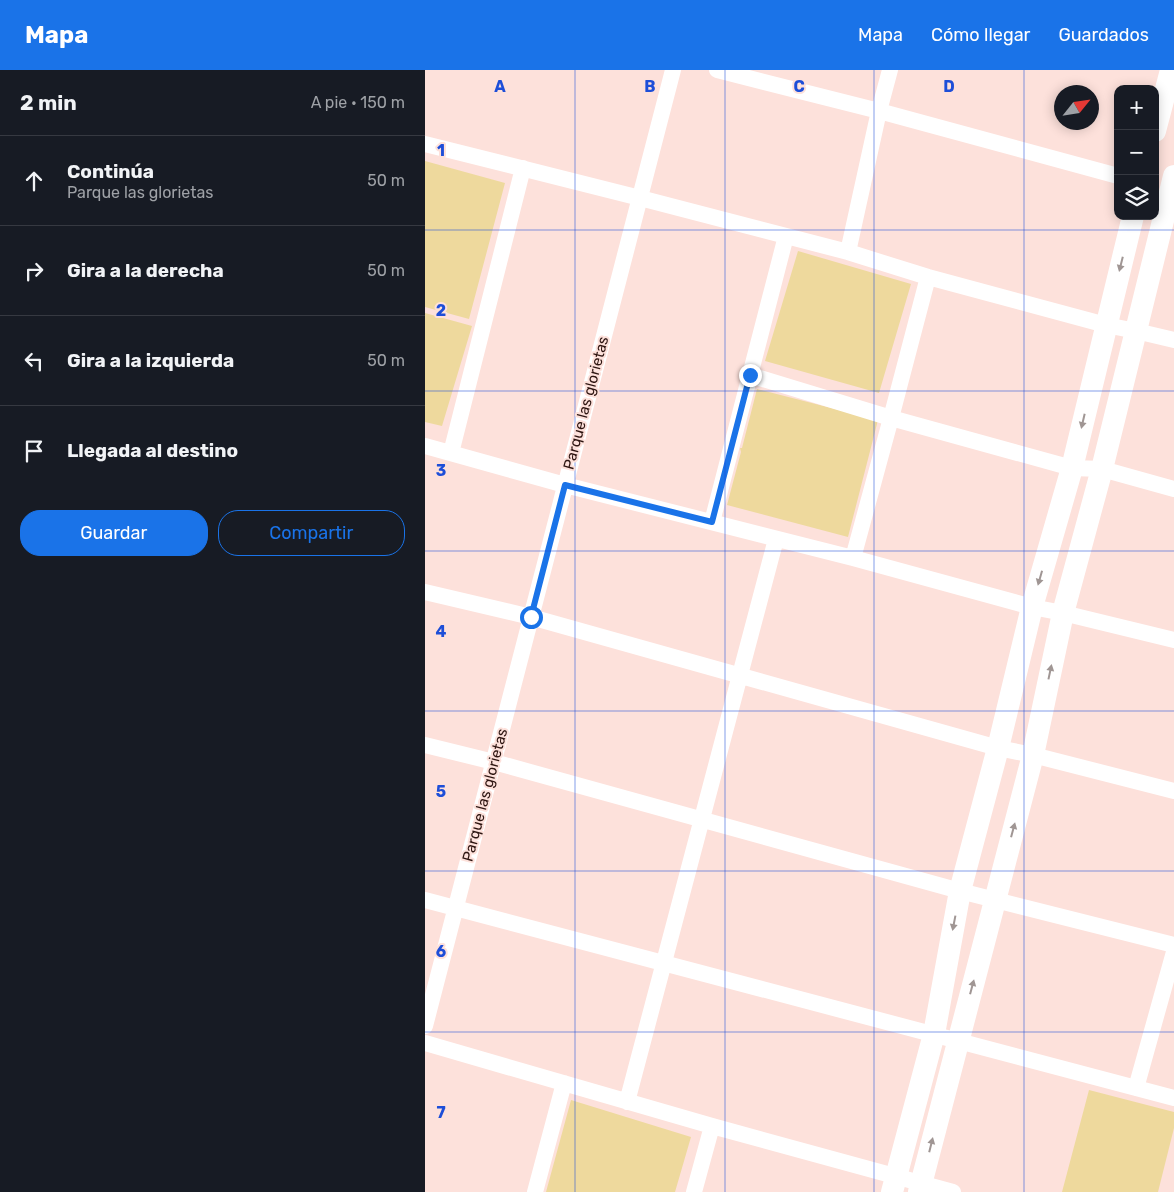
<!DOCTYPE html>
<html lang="es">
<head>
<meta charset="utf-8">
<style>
  :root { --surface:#171b24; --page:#242831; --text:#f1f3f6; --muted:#9ea1a6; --line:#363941; --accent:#1a73e8 }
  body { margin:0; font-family:Rubik,sans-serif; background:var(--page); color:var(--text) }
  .controls { position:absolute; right:15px; top:15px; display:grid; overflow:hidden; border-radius:10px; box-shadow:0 2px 12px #0003 }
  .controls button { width:45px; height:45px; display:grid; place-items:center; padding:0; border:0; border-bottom:1px solid var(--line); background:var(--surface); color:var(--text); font:25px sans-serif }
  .compass { position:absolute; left:629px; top:15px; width:45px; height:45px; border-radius:50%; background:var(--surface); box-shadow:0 2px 12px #0003; rotate:60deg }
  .stop { position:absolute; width:15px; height:15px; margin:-11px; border:4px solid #1a73e8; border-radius:50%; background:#fff }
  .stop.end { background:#1a73e8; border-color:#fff; box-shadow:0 1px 5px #0008 }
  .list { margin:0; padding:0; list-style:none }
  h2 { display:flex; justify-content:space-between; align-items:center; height:65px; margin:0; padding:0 20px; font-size:21px }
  h2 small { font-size:16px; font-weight:400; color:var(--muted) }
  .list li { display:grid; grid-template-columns:32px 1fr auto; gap:15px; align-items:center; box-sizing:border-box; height:90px; padding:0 20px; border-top:1px solid var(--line) }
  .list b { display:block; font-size:19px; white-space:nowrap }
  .list p { margin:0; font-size:16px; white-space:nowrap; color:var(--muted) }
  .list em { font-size:16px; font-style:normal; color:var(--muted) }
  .actions { display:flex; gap:10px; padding:15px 20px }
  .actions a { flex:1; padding:11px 0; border:1px solid var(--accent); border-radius:20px; text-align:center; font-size:18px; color:var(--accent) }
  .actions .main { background:var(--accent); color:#fff }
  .icon { flex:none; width:28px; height:28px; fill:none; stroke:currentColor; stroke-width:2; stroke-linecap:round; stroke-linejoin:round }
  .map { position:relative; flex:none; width:749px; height:1122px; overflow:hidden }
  header { display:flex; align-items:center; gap:30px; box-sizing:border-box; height:70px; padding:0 25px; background:var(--accent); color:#fff }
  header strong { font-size:24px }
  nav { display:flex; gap:28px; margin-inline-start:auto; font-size:18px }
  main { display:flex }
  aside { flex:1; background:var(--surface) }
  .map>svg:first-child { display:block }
</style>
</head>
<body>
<header>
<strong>Mapa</strong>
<nav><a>Mapa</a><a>Cómo llegar</a><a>Guardados</a></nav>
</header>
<main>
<aside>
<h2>2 min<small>A pie · 150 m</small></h2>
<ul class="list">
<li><svg class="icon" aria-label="ahead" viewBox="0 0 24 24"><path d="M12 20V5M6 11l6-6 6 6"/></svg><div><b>Continúa</b><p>Parque las glorietas</p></div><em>50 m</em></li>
<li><svg class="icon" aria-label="right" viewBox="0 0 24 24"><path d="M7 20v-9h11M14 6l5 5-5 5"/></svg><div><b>Gira a la derecha</b></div><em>50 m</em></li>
<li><svg class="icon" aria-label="left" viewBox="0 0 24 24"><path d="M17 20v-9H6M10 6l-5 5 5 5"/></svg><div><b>Gira a la izquierda</b></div><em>50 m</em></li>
<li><svg class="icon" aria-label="arrive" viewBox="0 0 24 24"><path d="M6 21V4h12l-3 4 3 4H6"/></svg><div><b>Llegada al destino</b></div></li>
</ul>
<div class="actions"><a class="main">Guardar</a><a>Compartir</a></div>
</aside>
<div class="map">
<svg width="749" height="1122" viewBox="0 0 749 1122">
  <rect width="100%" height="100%" fill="#fde1db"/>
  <!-- green -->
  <path fill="#eed99d" d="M0,91L80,113L44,249L0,237Z
    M373,181L486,214L454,323L340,291Z
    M0,243L47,256L17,356L0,352Z
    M332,319L453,350L423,467L302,435L316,382L315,378H317Z
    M664,1020L749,1042V1058L733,1122H637Z
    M146,1030L266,1067L250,1122H121Z"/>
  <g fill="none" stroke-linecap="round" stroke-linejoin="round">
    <!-- street -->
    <path stroke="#fff" stroke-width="16" d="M292,0L454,41L693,106
      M0,74L215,128L423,182L503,207L681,255L711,261L749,270
      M423,182L454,41L465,0
      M325,305L466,348L647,398L677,399L749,419
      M0,376L140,415L428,488L607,537L638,543L749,570
      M26,383L98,98
      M287,452L361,166
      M428,488L466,348L503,207
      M0,522L106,547L573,678L608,685L749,721
      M0,675L69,692L535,821L749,875
      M0,830L749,1028
      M0,956L248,0
      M0,973L287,1056L528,1122
      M711,1018L749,882
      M202,1032L351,469
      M110,1122L139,1013
      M269,1122L287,1056"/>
    <!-- secondary -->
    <path stroke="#fff" stroke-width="22" d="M730,61L746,0
      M467,1122L509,964L535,821L573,678L607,537L647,398L708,146
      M494,1122L608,685L638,543L677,399L749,106"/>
  </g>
  <!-- one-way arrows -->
  <defs><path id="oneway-solid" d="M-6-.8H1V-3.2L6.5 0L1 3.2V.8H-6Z" transform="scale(1.25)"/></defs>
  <g fill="#a09694">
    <use href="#oneway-solid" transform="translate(696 194) rotate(104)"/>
    <use href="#oneway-solid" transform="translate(658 351) rotate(103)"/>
    <use href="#oneway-solid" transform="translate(615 508) rotate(106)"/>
    <use href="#oneway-solid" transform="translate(625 602) rotate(-78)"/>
    <use href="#oneway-solid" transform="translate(588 760) rotate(-75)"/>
    <use href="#oneway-solid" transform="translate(529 853) rotate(101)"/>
    <use href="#oneway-solid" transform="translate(547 917) rotate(-75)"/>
    <use href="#oneway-solid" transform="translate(506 1075) rotate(-76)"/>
  </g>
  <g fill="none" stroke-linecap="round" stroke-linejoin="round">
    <!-- route -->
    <path stroke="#1a73e8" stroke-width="6" d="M106,547L140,415L287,452L325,305"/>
  </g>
  <!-- grid -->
  <path fill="none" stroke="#1d4ed8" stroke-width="1" stroke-opacity="0.55" d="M150,0V1122M300,0V1122M449,0V1122M599,0V1122M0,160H749M0,321H749M0,481H749M0,641H749M0,801H749M0,962H749"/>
  <g text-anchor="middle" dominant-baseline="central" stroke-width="4" stroke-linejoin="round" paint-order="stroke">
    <!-- street labels -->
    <g font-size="15" fill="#2d1511" stroke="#fde1db">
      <text transform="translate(161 333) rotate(-75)">Parque las glorietas</text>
      <text transform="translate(60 725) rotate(-75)">Parque las glorietas</text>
    </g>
  </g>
  <g font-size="16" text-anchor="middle" font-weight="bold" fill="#1d4ed8" stroke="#fde1db" stroke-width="4" stroke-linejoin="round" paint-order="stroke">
    <text x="75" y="22">A</text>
    <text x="225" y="22">B</text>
    <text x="374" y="22">C</text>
    <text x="524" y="22">D</text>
    <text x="16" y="86">1</text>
    <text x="16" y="246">2</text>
    <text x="16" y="406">3</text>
    <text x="16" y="567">4</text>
    <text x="16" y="727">5</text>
    <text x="16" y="887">6</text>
    <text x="16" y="1048">7</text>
  </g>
</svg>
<div class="controls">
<button>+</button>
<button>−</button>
<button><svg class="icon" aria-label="layers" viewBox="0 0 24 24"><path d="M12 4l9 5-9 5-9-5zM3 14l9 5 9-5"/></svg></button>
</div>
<svg class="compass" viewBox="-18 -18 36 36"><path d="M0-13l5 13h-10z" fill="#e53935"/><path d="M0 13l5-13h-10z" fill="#9ea1a6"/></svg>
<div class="stop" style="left:106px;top:547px"></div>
<div class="stop end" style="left:325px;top:305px"></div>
</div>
</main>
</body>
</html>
